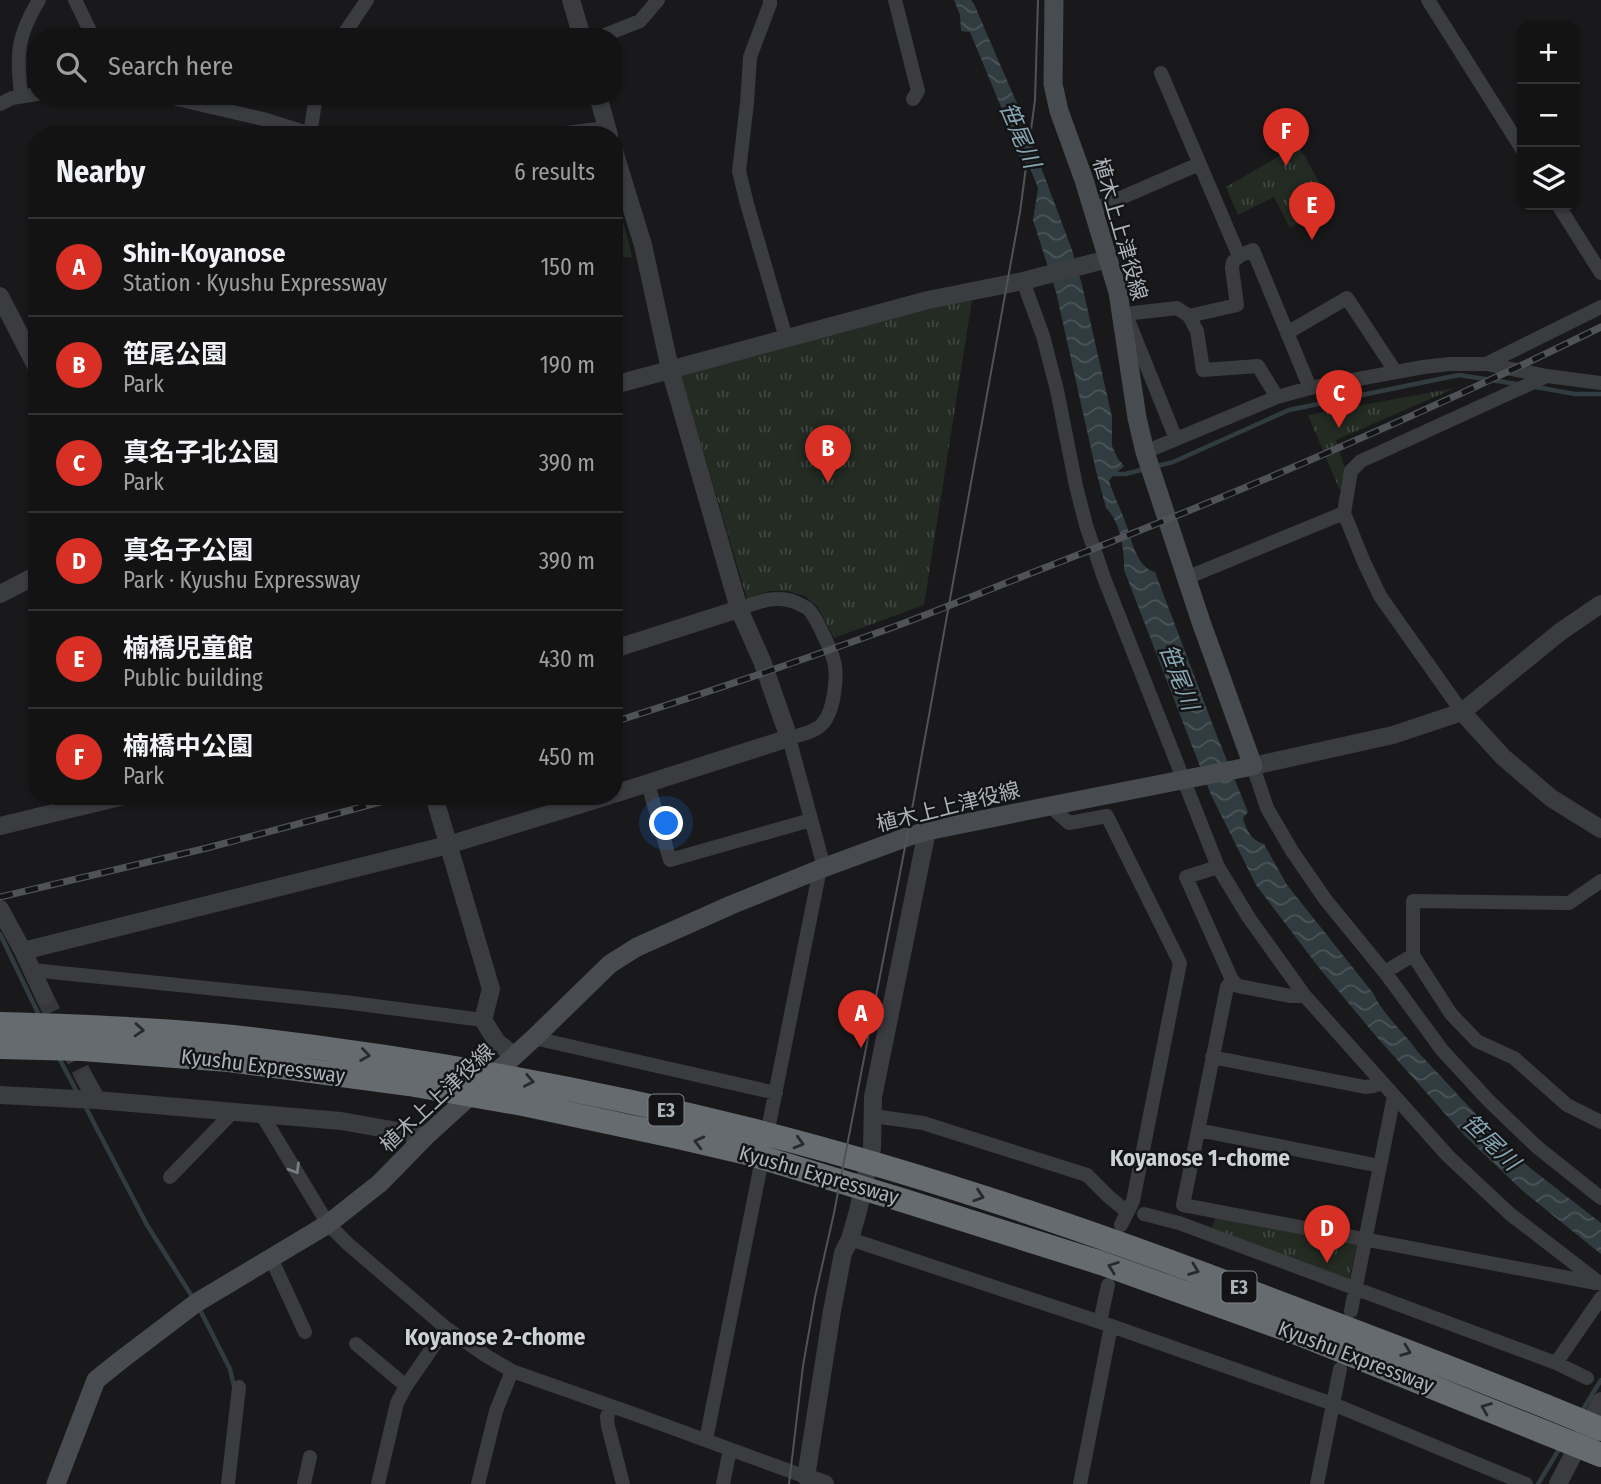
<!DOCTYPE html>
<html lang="en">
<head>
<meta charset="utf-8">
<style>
  :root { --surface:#131314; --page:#202022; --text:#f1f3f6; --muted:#9d9ea0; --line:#323234; --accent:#d93025 }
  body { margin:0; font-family:"Fira Sans Condensed","Noto Sans JP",sans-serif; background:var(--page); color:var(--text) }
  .controls { position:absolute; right:21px; top:21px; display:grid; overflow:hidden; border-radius:14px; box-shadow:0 2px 5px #0004 }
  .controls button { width:63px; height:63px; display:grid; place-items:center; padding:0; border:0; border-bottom:2px solid var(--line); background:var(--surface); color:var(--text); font:35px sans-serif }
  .you { position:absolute; left:667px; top:824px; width:24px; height:24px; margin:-18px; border:5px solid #fff; border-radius:50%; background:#1a73e8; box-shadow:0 0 0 10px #1a73e833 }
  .badge { display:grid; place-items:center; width:46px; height:46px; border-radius:50%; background:var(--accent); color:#fff; font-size:23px; font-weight:700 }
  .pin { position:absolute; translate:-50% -58px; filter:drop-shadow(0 2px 4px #0008) }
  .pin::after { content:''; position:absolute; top:37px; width:24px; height:21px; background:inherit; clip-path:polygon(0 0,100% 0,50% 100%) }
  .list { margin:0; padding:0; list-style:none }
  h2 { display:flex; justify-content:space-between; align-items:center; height:91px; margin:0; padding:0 28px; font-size:30px }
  h2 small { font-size:23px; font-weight:400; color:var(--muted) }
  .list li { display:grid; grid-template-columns:46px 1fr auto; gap:21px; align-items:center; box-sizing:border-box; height:98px; padding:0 28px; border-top:2px solid var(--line) }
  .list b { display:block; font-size:26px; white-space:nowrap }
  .list p { margin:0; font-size:23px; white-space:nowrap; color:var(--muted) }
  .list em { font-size:23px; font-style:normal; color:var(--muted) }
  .icon { flex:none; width:38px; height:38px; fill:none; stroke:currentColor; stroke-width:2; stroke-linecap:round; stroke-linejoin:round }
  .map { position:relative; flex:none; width:1601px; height:1484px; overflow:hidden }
  .search { position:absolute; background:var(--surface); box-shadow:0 2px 5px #0004; left:28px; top:28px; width:595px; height:77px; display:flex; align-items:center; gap:18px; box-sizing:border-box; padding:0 24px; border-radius:28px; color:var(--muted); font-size:26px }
  .panel { position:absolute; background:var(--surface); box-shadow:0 2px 5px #0004; left:28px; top:126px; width:595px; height:679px; border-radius:28px }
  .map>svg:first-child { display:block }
</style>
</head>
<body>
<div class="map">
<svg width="1601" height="1484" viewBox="0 0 1601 1484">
  <defs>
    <pattern id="park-tufts" width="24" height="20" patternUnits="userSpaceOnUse" patternTransform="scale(1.75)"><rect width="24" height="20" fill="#232b23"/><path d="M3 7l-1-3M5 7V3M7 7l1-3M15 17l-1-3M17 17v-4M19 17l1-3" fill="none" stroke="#404741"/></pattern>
    <pattern id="water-waves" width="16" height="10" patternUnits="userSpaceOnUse" patternTransform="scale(1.75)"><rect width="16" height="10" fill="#313c40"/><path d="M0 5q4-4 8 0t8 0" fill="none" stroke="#4c565a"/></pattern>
  </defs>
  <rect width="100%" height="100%" fill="#19191b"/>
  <!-- park -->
  <path fill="url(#park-tufts)" d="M1298,145L1333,206L1290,228L1274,197L1238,215L1226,187Z
    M616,193L632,257L614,258V194Z
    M972,300L924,605L834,638L817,606L805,596L787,591H769L747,599L681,376L928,307Z
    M1455,388L1336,440L1346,471L1340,491L1308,415Z
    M1216,1216L1357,1244L1349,1281L1212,1228Z"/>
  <!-- water -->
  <path fill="url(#water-waves)" d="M954,0H971L974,4L1019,108L1072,250L1082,285L1112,417V446L1118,459L1124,466L1111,478L1109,481C1114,496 1121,510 1126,524C1132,540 1136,567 1155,572L1217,736L1248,812L1243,818C1247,831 1250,839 1264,844L1287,885L1373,993C1383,1015 1404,1032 1418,1052L1516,1157L1601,1223V1254L1524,1192L1464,1135L1375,1035L1320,969L1256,885L1211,795L1124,570C1125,551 1120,521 1106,508L1096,471L1056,292L1033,220L1038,188L1030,168L1017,153L1004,114L970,32L961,31L960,15Z"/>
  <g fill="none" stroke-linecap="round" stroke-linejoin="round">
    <!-- stream -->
    <path stroke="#313c40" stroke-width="4.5" d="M1536,387L1575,394H1601
      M1157,466L1173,462L1289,410L1459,375L1517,384
      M1112,474H1125L1145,469
      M0,934L39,1015
      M59,1058L78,1094
      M84,1104L147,1225L193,1298
      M199,1308L230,1369L234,1386
      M1582,1411L1601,1380
      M1538,1484L1561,1446"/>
    <!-- tertiary-tunnel -->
    <path stroke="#36383b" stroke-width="18" stroke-dasharray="18 9" stroke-linecap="butt" d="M44,996L85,1079"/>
    <!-- minor -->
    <path stroke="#3a3c40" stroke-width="14" d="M75,0L93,37
      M770,0V4L750,57L747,103L739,171L747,204L786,338
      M895,0L918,91L913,99
      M1428,0L1522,149
      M342,37L367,0
      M600,37L640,21L658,0
      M1161,73L1239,256L1253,250L1310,388
      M21,96C17,53 16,38 39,0
      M164,96L263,119L314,135
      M0,104L12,98L37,94
      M310,134L316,96
      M549,135L607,128
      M1558,205L1601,273
      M1093,210L1199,164
      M1023,281L1043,336L1057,390L1076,486L1086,525L1104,578L1218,867L1249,918L1305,996L1448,1156L1510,1214L1601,1284
      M1125,314L1177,308L1189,316L1237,305L1232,268L1233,262L1239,256
      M1189,316L1197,331L1203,370L1258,366L1277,397
      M1128,320L1176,439
      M1287,333L1347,298L1395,371
      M1486,364L1601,307
      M1145,452L1277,397L1310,388L1423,367L1450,364H1486L1547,376L1601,383
      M1186,578L1344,513
      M739,609C756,603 774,595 792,601C796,602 803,606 807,608C815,614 831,650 834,661C838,676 834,711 823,723C816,732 800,735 789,738L824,867
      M1462,712L1380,596L1363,560L1344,513L1351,471L1361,461L1547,376
      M1253,766L1267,808L1292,851L1325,899L1387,975L1442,1050L1488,1100L1537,1147L1601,1198
      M648,784L670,860L811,820
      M1050,806L1069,823L1107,816L1180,963L1133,1201L1121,1225
      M1218,867L1186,877L1232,980
      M1601,881L1569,903L1413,901V955L1451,1014L1477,1041L1514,1058L1567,1105L1601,1122
      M32,970L344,1002L483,1020
      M1385,972L1413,955
      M1305,996H1291L1238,986L1232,980L1227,987L1183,1205L1596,1283
      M534,1038L776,1093
      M1212,1057L1365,1087L1373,1086L1382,1083
      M262,1115L328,1224L348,1244L446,1328L485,1355L512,1371L634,1414L806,1477
      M873,1116L923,1123L1087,1175L1108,1196L1127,1212
      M1198,1130L1380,1166
      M170,1177L233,1112
      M1144,1214L1179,1223L1556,1363L1601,1298
      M850,1239L1100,1322L1333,1404L1526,1484
      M271,1258L305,1332
      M1351,1311L1394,1096
      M1100,1322L1108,1285
      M356,1344L406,1386
      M1556,1363L1587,1378
      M611,1406L607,1417L608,1426L623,1484
      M706,1440L820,869
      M228,1484L239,1387
      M304,1484L310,1457
      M378,1484L397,1403L406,1386L446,1328
      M478,1484L496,1411L512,1371
      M723,1484L730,1449
      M1080,1484L1111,1326
      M1317,1484L1340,1369"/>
    <!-- tertiary -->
    <path stroke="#3a3c40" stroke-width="18" d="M571,0L582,37
      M598,96L609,135
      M310,134V135
      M614,151L643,245L670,369L739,609L762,661L789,738L614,794
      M0,296L37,368
      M614,385L928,300L1023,281L1108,259
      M0,594L37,575
      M614,649L739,609
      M1462,712L1503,757L1551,798L1601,829
      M1253,766L1393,735L1462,712L1560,632L1601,604
      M434,796L491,989L483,1020L497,1042L515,1056
      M0,826L124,796
      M0,909L23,951L44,996
      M23,951L448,845L608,796
      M85,1079L97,1100
      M0,1095L97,1100L341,1121L426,1136
      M825,1484L806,1477L832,1311L843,1253L850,1239L858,1211L872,1148L873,1097L927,831
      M1558,1484L1601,1401"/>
    <!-- secondary -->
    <path stroke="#484b50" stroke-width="19" d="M56,1484L96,1380L121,1360L196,1303L328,1224L380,1183L426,1136L534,1038L610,964L637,947L731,905L820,869L907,837L927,831L1050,806L1253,766L1201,622L1145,452L1137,418L1118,292L1084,180L1059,111L1053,84L1054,0"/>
    <!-- motorway -->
    <path stroke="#666b70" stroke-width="24" d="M0,1024C78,1026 156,1029 233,1037C408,1057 581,1087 751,1130C937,1177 1119,1241 1298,1310C1399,1348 1501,1387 1601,1429
      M0,1047L82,1049L229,1060L409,1084L523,1104L678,1137L747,1153L905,1201L1101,1263L1305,1336L1601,1455"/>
    <!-- tram -->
    <path stroke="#4f5257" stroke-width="2" d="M789,1484L803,1366L815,1297L834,1213L907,837L1020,212L1035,100L1038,0"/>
    <!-- rail casing -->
    <g stroke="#4f5257" stroke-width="7">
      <path id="rail" d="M614,722C706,693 797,662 888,629C943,609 997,586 1052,565C1238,493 1422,415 1601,327
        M0,897L207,848L403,796"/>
    </g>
    <!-- rail -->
    <use href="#rail" stroke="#141416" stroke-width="4.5" stroke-dasharray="13" stroke-linecap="butt"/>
  </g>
  <!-- one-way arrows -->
  <defs><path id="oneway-chevron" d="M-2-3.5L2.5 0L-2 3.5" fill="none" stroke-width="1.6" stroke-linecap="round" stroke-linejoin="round" transform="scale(1.75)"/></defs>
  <g stroke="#282a2c">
    <use href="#oneway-chevron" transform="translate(139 1030) rotate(4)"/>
    <use href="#oneway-chevron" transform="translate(365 1055) rotate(8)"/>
    <use href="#oneway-chevron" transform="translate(529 1081) rotate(11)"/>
    <use href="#oneway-chevron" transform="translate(699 1142) rotate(-166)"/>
    <use href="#oneway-chevron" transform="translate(799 1143) rotate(16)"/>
    <use href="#oneway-chevron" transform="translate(979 1196) rotate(18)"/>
    <use href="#oneway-chevron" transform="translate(1113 1267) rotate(-160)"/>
    <use href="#oneway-chevron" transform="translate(1194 1270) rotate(21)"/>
    <use href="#oneway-chevron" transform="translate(1406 1351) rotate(21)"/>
    <use href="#oneway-chevron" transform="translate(1486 1408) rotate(-158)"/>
  </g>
  <use stroke="#797d83" href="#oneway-chevron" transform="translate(295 1169) rotate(59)"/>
  <g text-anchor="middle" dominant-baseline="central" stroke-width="5" stroke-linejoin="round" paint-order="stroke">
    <!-- shield labels -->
    <g fill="#141416" stroke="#7e8389" stroke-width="2">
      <rect x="648.5" y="1094.5" width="35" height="31" rx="5"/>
      <rect x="1221.5" y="1271.5" width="35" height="31" rx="5"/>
    </g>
    <g font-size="19" font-weight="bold" fill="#acb2ba">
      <text x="666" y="1110">E3</text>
      <text x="1239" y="1287">E3</text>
    </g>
    <!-- street labels -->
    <g font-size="21" fill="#acb2ba" stroke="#141416">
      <text transform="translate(1120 229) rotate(74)">植木上上津役線</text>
      <text transform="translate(948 807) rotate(-14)">植木上上津役線</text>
      <text transform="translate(263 1066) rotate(7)">Kyushu Expressway</text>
      <text transform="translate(437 1098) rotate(-43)">植木上上津役線</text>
      <text transform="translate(819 1175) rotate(16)">Kyushu Expressway</text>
      <text transform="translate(1356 1357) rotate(21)">Kyushu Expressway</text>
    </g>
    <!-- water labels -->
    <g font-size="23" font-style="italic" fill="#85a5b2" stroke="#141416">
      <text transform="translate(1020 135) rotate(67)">笹尾川</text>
      <text transform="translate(1179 677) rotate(69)">笹尾川</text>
      <text transform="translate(1491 1142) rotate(44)">笹尾川</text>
    </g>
    <!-- neighbourhood labels -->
    <g font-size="23" font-weight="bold" fill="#cdd1d6" stroke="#141416">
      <text x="1200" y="1158">Koyanose 1-chome</text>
      <text x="495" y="1337">Koyanose 2-chome</text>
    </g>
  </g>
</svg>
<div class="controls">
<button>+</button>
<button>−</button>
<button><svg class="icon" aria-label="layers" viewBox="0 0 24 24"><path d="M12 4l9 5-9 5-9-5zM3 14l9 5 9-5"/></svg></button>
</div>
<div class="you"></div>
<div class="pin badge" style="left:861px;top:1048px">A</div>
<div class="pin badge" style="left:828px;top:483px">B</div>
<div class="pin badge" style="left:1339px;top:428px">C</div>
<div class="pin badge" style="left:1327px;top:1263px">D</div>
<div class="pin badge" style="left:1312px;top:240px">E</div>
<div class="pin badge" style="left:1286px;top:166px">F</div>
<div class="search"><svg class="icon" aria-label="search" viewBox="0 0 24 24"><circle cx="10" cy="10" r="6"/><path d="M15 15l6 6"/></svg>Search here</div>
<section class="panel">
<h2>Nearby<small>6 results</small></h2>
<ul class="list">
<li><span class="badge">A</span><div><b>Shin-Koyanose</b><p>Station · Kyushu Expressway</p></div><em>150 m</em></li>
<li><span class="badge">B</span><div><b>笹尾公園</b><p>Park</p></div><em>190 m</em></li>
<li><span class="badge">C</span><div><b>真名子北公園</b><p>Park</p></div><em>390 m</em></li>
<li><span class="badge">D</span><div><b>真名子公園</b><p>Park · Kyushu Expressway</p></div><em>390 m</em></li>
<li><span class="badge">E</span><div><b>楠橋児童館</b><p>Public building</p></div><em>430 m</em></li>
<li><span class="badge">F</span><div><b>楠橋中公園</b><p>Park</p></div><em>450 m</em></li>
</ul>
</section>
</div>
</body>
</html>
